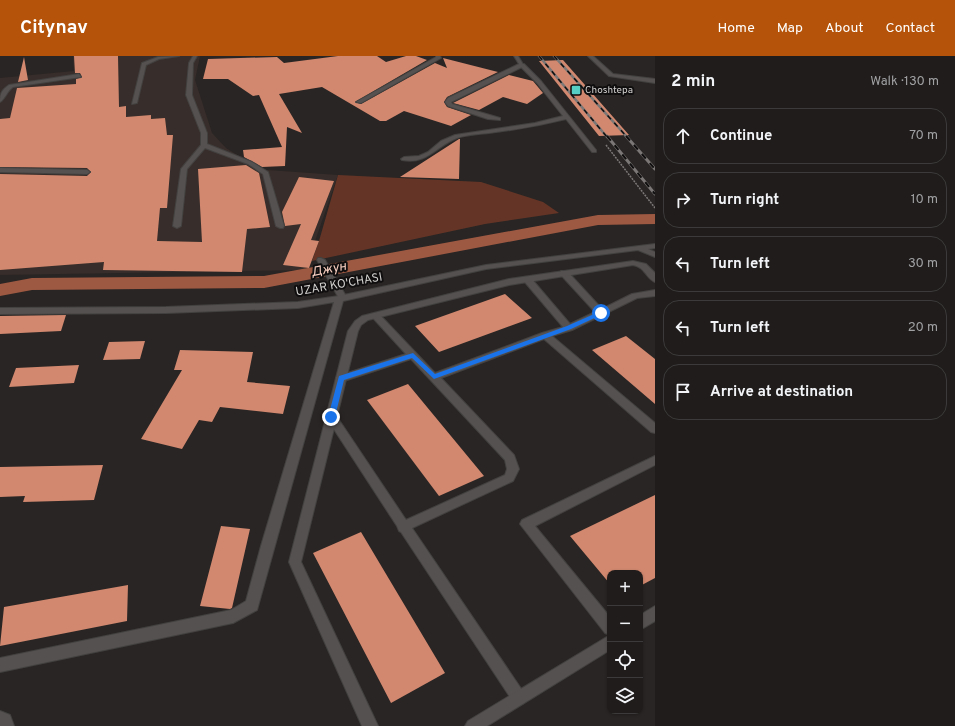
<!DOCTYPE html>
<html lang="en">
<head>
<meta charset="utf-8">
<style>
  :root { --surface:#1f1c1b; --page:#272524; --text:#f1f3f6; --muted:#a1a1a3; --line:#3c3a3a; --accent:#b45309 }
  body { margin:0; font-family:Overpass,sans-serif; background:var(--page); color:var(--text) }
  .controls { position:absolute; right:12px; bottom:12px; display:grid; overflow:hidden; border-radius:8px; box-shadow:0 1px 3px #0004 }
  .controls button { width:36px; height:36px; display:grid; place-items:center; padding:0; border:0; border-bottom:1px solid var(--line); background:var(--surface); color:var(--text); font:20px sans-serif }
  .stop { position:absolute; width:12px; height:12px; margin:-9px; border:3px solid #1a73e8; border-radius:50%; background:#fff }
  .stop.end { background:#1a73e8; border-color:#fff; box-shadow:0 1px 4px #0008 }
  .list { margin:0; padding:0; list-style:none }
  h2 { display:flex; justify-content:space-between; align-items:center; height:52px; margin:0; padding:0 16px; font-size:17px }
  h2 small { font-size:13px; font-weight:400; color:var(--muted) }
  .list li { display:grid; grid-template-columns:26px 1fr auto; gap:12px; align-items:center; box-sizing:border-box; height:56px; margin:0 8px 8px; padding:0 8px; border:1px solid var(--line); border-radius:16px }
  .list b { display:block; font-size:15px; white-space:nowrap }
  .list em { font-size:13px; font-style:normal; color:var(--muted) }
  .icon { flex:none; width:22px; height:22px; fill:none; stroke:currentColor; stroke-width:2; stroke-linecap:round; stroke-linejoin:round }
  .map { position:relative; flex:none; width:655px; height:670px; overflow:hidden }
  header { display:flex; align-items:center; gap:24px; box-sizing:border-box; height:56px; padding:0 20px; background:var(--accent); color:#fff }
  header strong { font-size:19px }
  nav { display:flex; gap:22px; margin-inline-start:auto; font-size:14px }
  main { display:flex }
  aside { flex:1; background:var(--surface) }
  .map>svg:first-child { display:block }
</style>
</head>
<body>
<header>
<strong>Citynav</strong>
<nav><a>Home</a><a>Map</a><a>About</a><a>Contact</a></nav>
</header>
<main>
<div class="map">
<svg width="655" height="670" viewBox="0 0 655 670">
  <rect width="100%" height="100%" fill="#292524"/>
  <!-- built -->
  <path fill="#372d2a" d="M73,0H200L195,24L212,77L226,92L250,107L254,113L338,119L305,214L0,219V22L74,15Z"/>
  <!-- green -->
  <path fill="#643526" d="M338,119L481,126L543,146L559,157L485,168L312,205L319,185Z"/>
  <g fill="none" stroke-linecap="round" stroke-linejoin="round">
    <!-- canal -->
    <path fill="#9e5942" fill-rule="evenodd" d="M655,158V168L598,169L264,232L32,234L0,240V228L32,222L264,220L598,159Z"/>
  </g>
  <!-- building -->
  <path fill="#d1886f" d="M74,0H118L119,51L126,50V61L151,59V63L165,62L167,79H173L167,152H160L157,185L202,186L198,113L246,109L259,117L270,171L247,173L242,216L103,214L104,206L0,214V118L87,120L91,116L87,112L0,111V63L10,62L17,32L76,28V23L82,21L80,17H75Z
    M338,0H377L386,6L406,0H416L427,4L355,46L361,48L435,7L447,12L443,2L498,16L447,41L444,46L447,51L471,59L451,70L404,55L386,65H380L322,31L279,38L302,77L287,71L285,110L262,111L244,101L243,94L282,91L259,39L253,40L228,23H203L208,3L277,1L284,7Z
    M24,1L28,24L18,26Z
    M563,4L629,79L599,80L539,5Z
    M509,19L533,25L543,37L527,48L503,41L479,54L453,47Z
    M460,83L459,123L400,121L459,83Z
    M299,121L334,125L311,184L319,185L309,212L283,209L301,168L285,170L282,156Z
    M505,238L532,262L439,296L415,270Z
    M66,259L61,275L0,278V260Z
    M626,280L655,303V348L592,294Z
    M145,285L140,303L103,304L109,286Z
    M180,294L253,296L247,326L290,330L283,358L220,351L212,366L199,364L182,393L141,383L182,314H174Z
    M79,309L74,327L9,331L16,312Z
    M408,328L484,420L439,440L367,344Z
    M103,409L94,444L23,446L25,440L0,441V411Z
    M655,439V522L640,530V517H610V528L570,480Z
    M221,470L250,473L232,552L230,553L200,550Z
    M361,476L445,617L391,647L313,497Z
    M128,529L127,565L0,590L4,551Z"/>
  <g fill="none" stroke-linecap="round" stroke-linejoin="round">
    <!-- service casing -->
    <g stroke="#434140" stroke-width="2">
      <path id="service" d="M179,0L159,3L146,9L137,47L132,48L142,7L158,1Z
        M193,0H197L193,7L192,39L207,77V88L252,106L268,116L284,170L283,172H280L276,170L263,118L248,108L205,92L187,113L181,170L177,172L173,170L181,113L201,89V77L186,39L189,7Z
        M520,8H524L541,25L596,94V96H592L566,63C542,69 520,73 496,76C484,78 469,78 457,82C436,90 427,109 402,104L401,103L404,101L419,100L428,96L441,85L455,79L535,67L563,60L537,27L520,10Z
        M79,18L81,21L13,31C7,35 5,43 0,46C0,37 2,34 9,29Z
        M0,112L87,114L90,116L87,118L0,116Z
        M318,202H321L325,204L347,242L346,244H340L317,204Z
        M561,215H567L602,253L632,238L655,234V240L637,242L572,274L552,280L655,367V377L651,376L544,283L441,322L514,399L519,413L513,425L412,472L524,637L526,642L524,647L519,649L514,647L401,476L399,475L397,470L326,361L327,358H335L406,464L505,419L507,413L505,404L411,303L341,326L336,322L338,320L406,298L373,262L372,260L376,257L379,258L435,317L542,277L563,271L524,225V221H530L570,268L595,256L561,219Z
        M655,400V409L535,470L610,561V579L605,577L520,468L522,464Z
        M0,655L10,659L14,670H0Z"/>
    </g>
    <!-- minor casing -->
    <g stroke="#434140" stroke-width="2">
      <path id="minor" d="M436,0H440L441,2L361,47L356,46L436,1Z
        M514,0H518L524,10L451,46L452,48L500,62V64L488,63L448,50L445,46L448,42L519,8Z
        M588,0H593L613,18L655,23V27L609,20Z
        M655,188V192L648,193L655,196V201L638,194L486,213L343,245L257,554L233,567L0,616V602L231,554L246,545L261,490L334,246L298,252L166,257L0,258V252L166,251L298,246L339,240L486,209Z
        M633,205L646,208L655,217V226C646,222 645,211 633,209L509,229L368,264L361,269L358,275L301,506L378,670H362L289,506L348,275L355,265L362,260L509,223Z
        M655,550V565L640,574V559Z
        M610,579V594L487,670H465L468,665Z"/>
    </g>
    <!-- path -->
    <path stroke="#7b7877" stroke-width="1.5" stroke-dasharray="2 1" stroke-linecap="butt" d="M606,89L655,152"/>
    <!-- service -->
    <use href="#service" fill="#555150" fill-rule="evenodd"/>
    <!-- minor -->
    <use href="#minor" fill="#555150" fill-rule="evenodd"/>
    <!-- rail-far1 casing -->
    <g stroke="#7a7776" stroke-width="2.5">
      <path id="rail-far1" d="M539,0L607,81
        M554,0L627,81"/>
    </g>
    <!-- rail casing -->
    <g stroke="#7a7776" stroke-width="3">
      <path id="rail" d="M607,80L655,138
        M626,80L655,113"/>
    </g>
    <!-- rail-far1 -->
    <use href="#rail-far1" stroke="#100e0e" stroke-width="1.5" stroke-dasharray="5" stroke-linecap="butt"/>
    <!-- rail -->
    <use href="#rail" stroke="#100e0e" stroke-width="2" stroke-dasharray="6" stroke-linecap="butt"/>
  </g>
  <!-- route -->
  <path fill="#1a73e8" d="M601,255L604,257L603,258L571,273L434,323L412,302L344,324L335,361L331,364L328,361L339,320L413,297L435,318L567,270Z"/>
  <!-- markers -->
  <rect fill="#55cec6" stroke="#100e0e" stroke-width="1.5" x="571" y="29" width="10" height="10" rx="2"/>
  <g text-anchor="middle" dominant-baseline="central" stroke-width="4" stroke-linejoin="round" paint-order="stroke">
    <!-- far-poi labels -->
    <g font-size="10" fill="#d3d1d0" stroke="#100e0e" text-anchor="start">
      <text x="585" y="34">Choshtepa</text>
    </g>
    <!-- street labels -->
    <g font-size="12" fill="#d3d1d0" stroke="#100e0e">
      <text transform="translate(339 229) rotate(-10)">UZAR KO'CHASI</text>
    </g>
    <!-- water labels -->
    <g font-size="13" font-style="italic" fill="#f8cfc1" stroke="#100e0e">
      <text transform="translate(329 214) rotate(-11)">Джун</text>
    </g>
  </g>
</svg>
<div class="controls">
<button>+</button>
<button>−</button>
<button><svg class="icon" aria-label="locate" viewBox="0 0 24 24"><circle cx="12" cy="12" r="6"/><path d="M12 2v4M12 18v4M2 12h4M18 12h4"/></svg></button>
<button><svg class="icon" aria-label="layers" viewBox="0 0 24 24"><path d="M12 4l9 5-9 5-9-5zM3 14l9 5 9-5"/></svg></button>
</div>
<div class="stop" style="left:601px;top:257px"></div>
<div class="stop end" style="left:331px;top:361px"></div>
</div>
<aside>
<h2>2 min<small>Walk · 130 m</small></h2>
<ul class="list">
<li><svg class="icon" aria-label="ahead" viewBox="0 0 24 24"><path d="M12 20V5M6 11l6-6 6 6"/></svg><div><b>Continue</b></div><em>70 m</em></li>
<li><svg class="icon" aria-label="right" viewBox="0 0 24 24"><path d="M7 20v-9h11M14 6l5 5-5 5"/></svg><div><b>Turn right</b></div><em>10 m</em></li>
<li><svg class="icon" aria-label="left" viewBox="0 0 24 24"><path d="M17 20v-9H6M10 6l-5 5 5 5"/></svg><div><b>Turn left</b></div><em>30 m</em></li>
<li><svg class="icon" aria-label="left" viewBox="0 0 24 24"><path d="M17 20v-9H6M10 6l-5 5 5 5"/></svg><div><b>Turn left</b></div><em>20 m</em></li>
<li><svg class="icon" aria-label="arrive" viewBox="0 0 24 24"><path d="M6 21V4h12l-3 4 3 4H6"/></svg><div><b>Arrive at destination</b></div></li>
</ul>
</aside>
</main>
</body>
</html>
